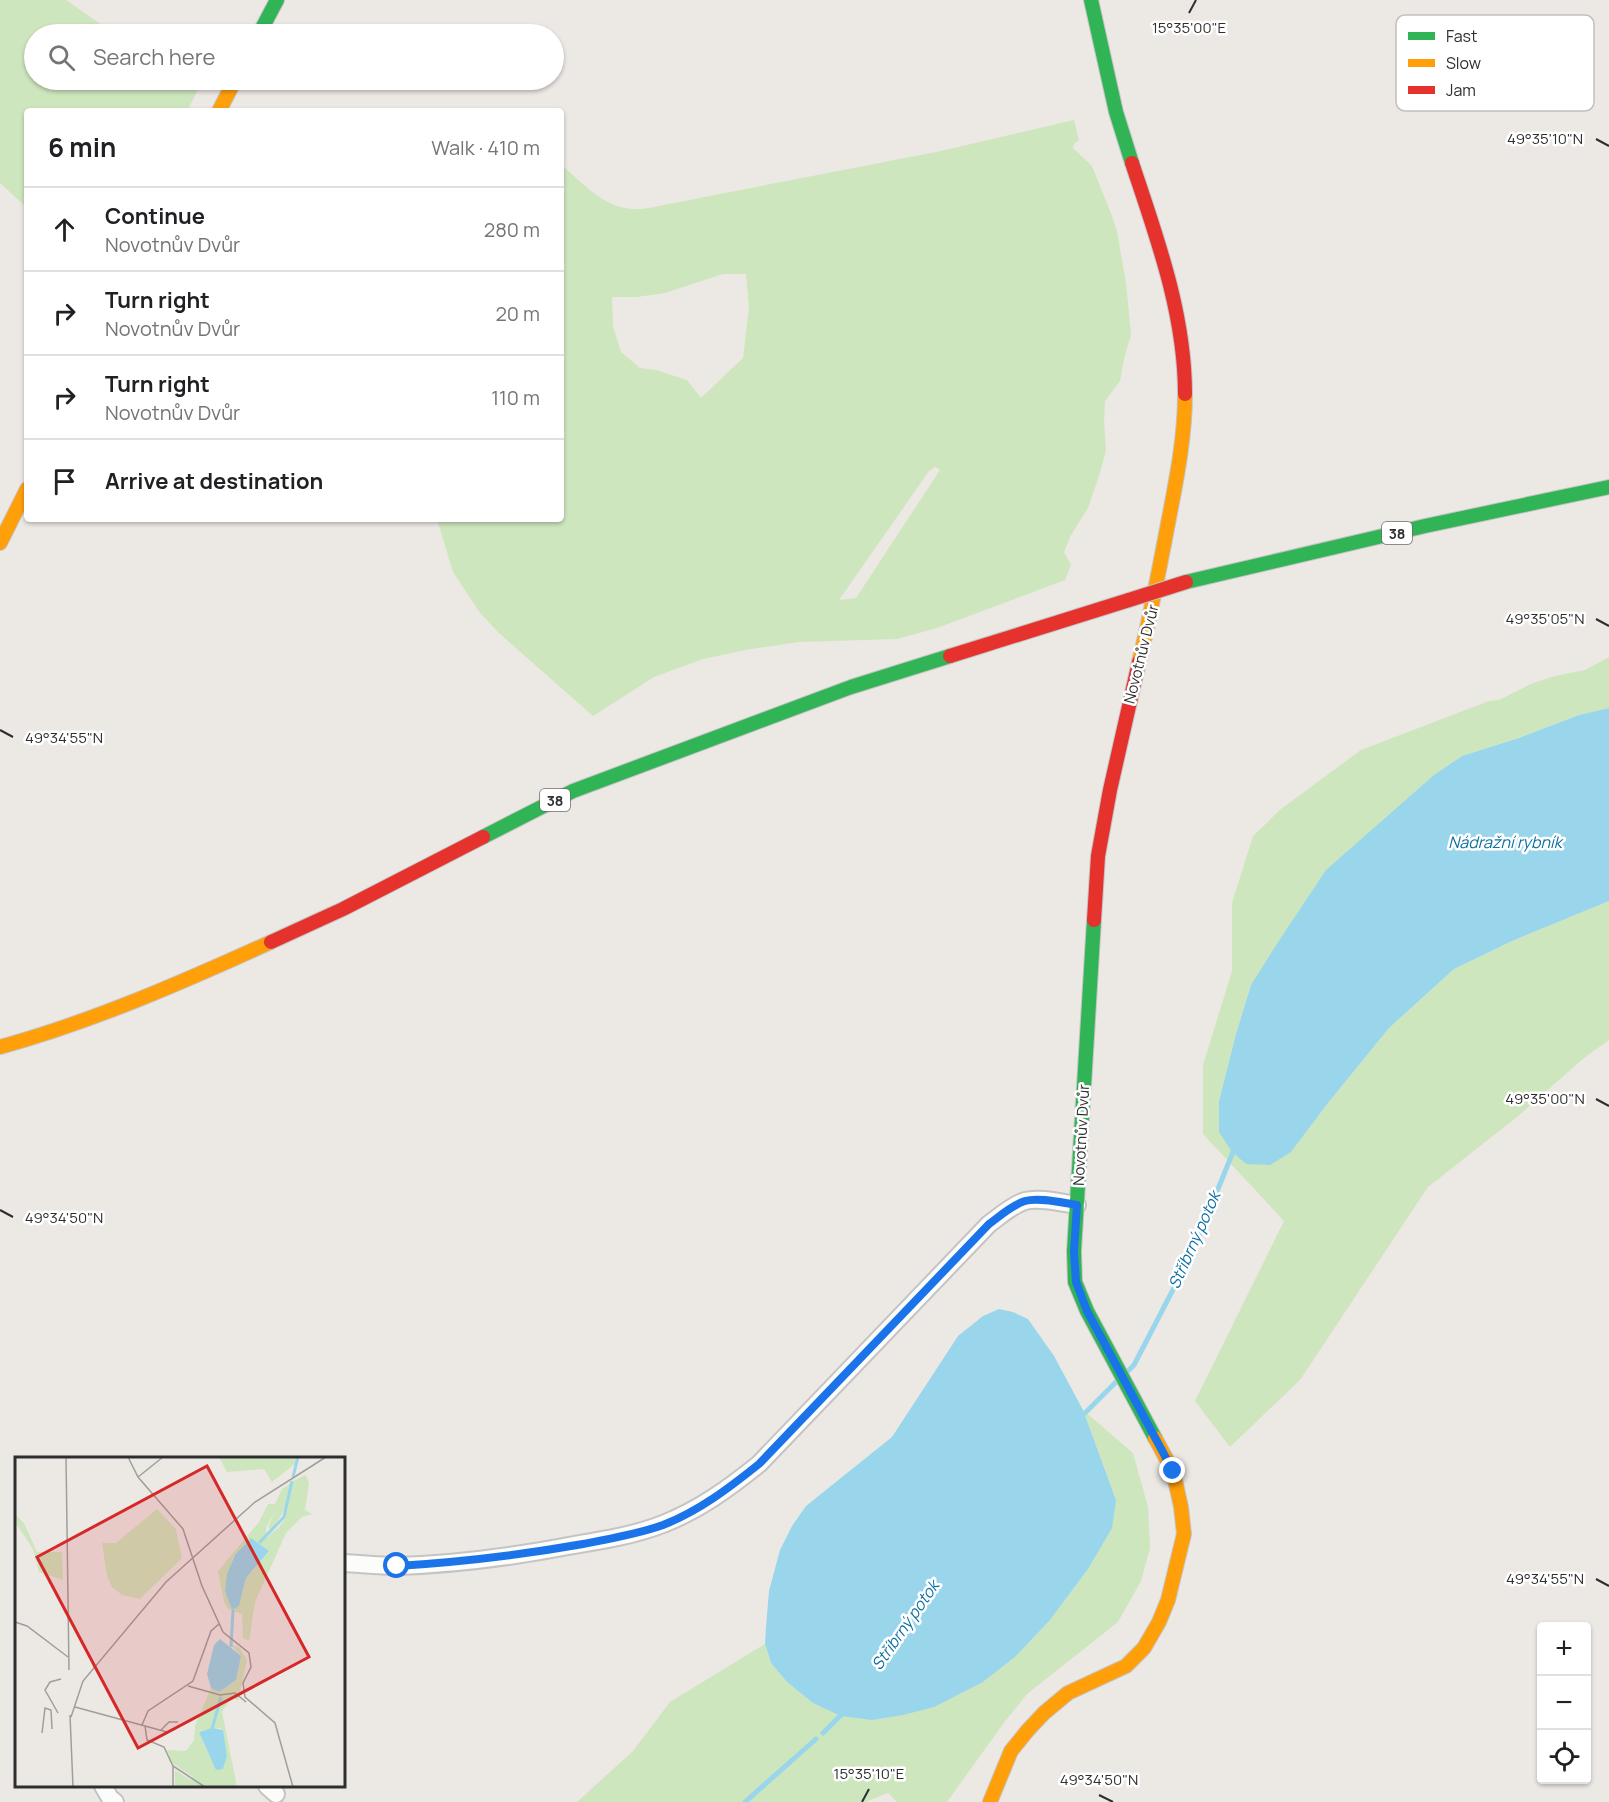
<!DOCTYPE html>
<html lang="en">
<head>
<meta charset="utf-8">
<style>
  :root { --surface:#fff; --page:#f2f2f2; --text:#202124; --muted:#757577; --line:#e0e0e0 }
  body { margin:0; font-family:Manrope,sans-serif; background:var(--page); color:var(--text) }
  .controls { position:absolute; right:18px; bottom:18px; display:grid; overflow:hidden; border-radius:6px; box-shadow:0 2px 4px #0004 }
  .controls button { width:54px; height:54px; display:grid; place-items:center; padding:0; border:0; border-bottom:2px solid var(--line); background:var(--surface); color:var(--text); font:30px sans-serif }
  .stop { position:absolute; width:18px; height:18px; margin:-14px; border:4px solid #1a73e8; border-radius:50%; background:#fff }
  .stop.end { background:#1a73e8; border-color:#fff; box-shadow:0 2px 6px #0008 }
  .list { margin:0; padding:0; list-style:none }
  h2 { display:flex; justify-content:space-between; align-items:center; height:78px; margin:0; padding:0 24px; font-size:26px }
  h2 small { font-size:20px; font-weight:400; color:var(--muted) }
  .list li { display:grid; grid-template-columns:39px 1fr auto; gap:18px; align-items:center; box-sizing:border-box; height:84px; padding:0 24px; border-top:2px solid var(--line) }
  .list b { display:block; font-size:22px; white-space:nowrap }
  .list p { margin:0; font-size:20px; white-space:nowrap; color:var(--muted) }
  .list em { font-size:20px; font-style:normal; color:var(--muted) }
  .icon { flex:none; width:33px; height:33px; fill:none; stroke:currentColor; stroke-width:2; stroke-linecap:round; stroke-linejoin:round }
  .map { position:relative; flex:none; width:1609px; height:1802px; overflow:hidden }
  .search { position:absolute; background:var(--surface); box-shadow:0 2px 4px #0004; left:24px; top:24px; width:540px; height:66px; display:flex; align-items:center; gap:15px; box-sizing:border-box; padding:0 21px; border-radius:33px; color:var(--muted); font-size:22px }
  .panel { position:absolute; background:var(--surface); box-shadow:0 2px 4px #0004; left:24px; top:108px; width:540px; height:414px; border-radius:6px }
  .map>svg:first-child { display:block }
</style>
</head>
<body>
<div class="map">
<svg width="1609" height="1802" viewBox="0 0 1609 1802">
  <rect width="100%" height="100%" fill="#ece8e4"/>
  <!-- green -->
  <path fill="#cee6be" fill-rule="evenodd" d="M0,0H66L115,34H34V80H203L187,111H27V208L0,183Z
    M1074,120L1079,140L1074,144L1073,148L1092,166L1112,216L1117,231L1126,283L1131,335L1124,359L1120,381L1105,401L1104,422L1106,450L1099,476L1088,508L1071,535L1064,552L1071,565L1065,580L937,628L897,639L799,642L751,649L703,659L654,677L593,716L499,633L480,613L453,572L437,519H561V164C581,182 603,207 632,209C645,210 661,205 674,203L941,151ZM723,274H746L749,307L743,358L701,398L687,380L656,370L640,368L621,352L613,326L612,297H637L665,293ZM935,467L940,470L856,598L839,600L929,471Z
    M1609,657V708L1579,715L1519,738L1462,756L1434,775L1394,812L1251,985L1236,1034L1219,1101V1132L1291,1152L1328,1103L1389,1028L1454,969L1512,941L1609,901V1040L1584,1058L1517,1117L1428,1187L1300,1380L1230,1447L1195,1401L1284,1221L1203,1134V1065L1232,971V903L1253,836L1281,809L1361,750L1489,701L1499,700L1533,683L1555,676L1585,670Z
    M1083,1410L1133,1453L1148,1507L1150,1548L1141,1581L1118,1622L1027,1694L1003,1724L947,1802H897L888,1793L865,1802H577L633,1751L670,1702L765,1644L771,1663L787,1682L813,1703L983,1682L1015,1657L1050,1620L1088,1569L1116,1500Z"/>
  <!-- water -->
  <path fill="#99d6ec" d="M1609,708V901L1512,941L1454,969L1389,1028L1328,1103L1291,1152L1270,1165L1246,1164L1232,1152L1219,1132V1101L1236,1034L1251,985L1280,939L1326,870L1434,775L1462,756L1519,738L1579,715Z
    M999,1309L1013,1312L1028,1319L1054,1356L1083,1410L1116,1500L1112,1528L1088,1569L1050,1620L1015,1657L983,1682L934,1707L903,1715L872,1720L841,1716L813,1703L787,1682L771,1663L765,1644L766,1627L769,1591L780,1550L792,1526L806,1506L892,1437L958,1336L983,1316Z"/>
  <g fill="none" stroke-linecap="round" stroke-linejoin="round">
    <!-- stream -->
    <path stroke="#99d6ec" stroke-width="5" d="M1126,1373L1134,1365L1192,1253L1235,1147
      M1081,1417L1117,1381
      M823,1733L845,1711
      M745,1802L816,1739"/>
    <!-- street casing -->
    <g stroke="#c5c4c5" stroke-width="20">
      <path id="street" d="M344,1563C362,1564 380,1566 398,1566C457,1564 517,1556 574,1545C604,1540 635,1535 663,1524C699,1510 729,1488 759,1464L989,1224C1000,1216 1012,1205 1025,1201C1039,1197 1063,1203 1077,1205
        M103,1786L110,1798L115,1802
        M267,1786L276,1794"/>
    </g>
    <!-- fast casing -->
    <g stroke="#c5c4c5" stroke-width="16">
      <path id="fast" d="M1091,0L1116,112L1132,163
        M259,34L277,0
        M1186,582L1425,526L1609,487
        M483,837L573,791L851,687L950,656
        M1094,920L1074,1251L1075,1282L1087,1311L1155,1438"/>
    </g>
    <!-- slow casing -->
    <g stroke="#c5c4c5" stroke-width="16">
      <path id="slow" d="M219,111L235,80
        M0,543L27,489
        M1139,662C1151,614 1160,566 1169,518C1177,477 1185,436 1185,394
        M0,1047C94,1021 183,982 271,942
        M990,1802L1011,1751L1028,1730L1044,1713L1068,1693L1126,1666L1144,1648L1159,1622L1168,1600L1184,1534L1181,1507L1173,1471L1155,1438"/>
    </g>
    <!-- jam casing -->
    <g stroke="#c5c4c5" stroke-width="16">
      <path id="jam" d="M1132,163C1157,238 1185,314 1185,394
        M950,656L1129,600
        M1094,920L1098,856L1110,790L1139,662
        M271,942L343,909L483,837"/>
    </g>
    <!-- street -->
    <use href="#street" stroke="#fcfcfb" stroke-width="16"/>
    <!-- fast -->
    <use href="#fast" stroke="#30b455" stroke-width="14"/>
    <!-- slow -->
    <use href="#slow" stroke="#ff9f0a" stroke-width="14"/>
    <!-- jam -->
    <use href="#jam" stroke="#e5322d" stroke-width="14"/>
    <!-- jam-bridge casing -->
    <g stroke="#c6c5c4" stroke-width="16" stroke-linecap="butt">
      <path id="jam-bridge" d="M1129,600L1186,582"/>
    </g>
    <!-- jam-bridge -->
    <use href="#jam-bridge" stroke="#e5322d" stroke-width="14"/>
  </g>
  <g fill="none" stroke-linecap="round" stroke-linejoin="round">
    <!-- route -->
    <path stroke="#1a73e8" stroke-width="8" d="M397,1566C460,1562 521,1555 583,1544C609,1539 638,1534 663,1525C699,1511 729,1488 759,1464L989,1224C1000,1216 1012,1205 1025,1201C1039,1197 1063,1203 1077,1205L1074,1251L1076,1282L1087,1311L1173,1471"/>
  </g>
  <!-- ticks -->
  <path fill="none" stroke="#2e2e2e" stroke-width="2" d="M1189,13L1196,0M1596,139L1609,146M1596,619L1609,626M0,730L13,737M1596,1099L1609,1106M0,1210L13,1217M1596,1579L1609,1586M1099,1795L1113,1802M862,1802L869,1789"/>
  <g text-anchor="middle" dominant-baseline="central" stroke-width="5" stroke-linejoin="round" paint-order="stroke">
    <!-- shield labels -->
    <g fill="#fff" stroke="#6d6d6d" stroke-width="1.5">
      <rect x="1382" y="522" width="30" height="22" rx="4.5"/>
      <rect x="540" y="789" width="30" height="22" rx="4.5"/>
    </g>
    <g font-size="14" font-weight="bold" fill="#2e2e2e">
      <text x="1397" y="533">38</text>
      <text x="555" y="800">38</text>
    </g>
    <!-- street labels -->
    <g font-size="15" fill="#2e2e2e" stroke="#fff">
      <text transform="translate(1141 654) rotate(-76)">Novotnův Dvůr</text>
      <text transform="translate(1081 1135) rotate(-87)">Novotnův Dvůr</text>
    </g>
    <!-- water labels -->
    <g font-size="16" font-style="italic" fill="#0d6fa3" stroke="#fff">
      <text x="1505" y="842">Nádražní rybník</text>
      <text transform="translate(1194 1240) rotate(-66)">Stříbrný potok</text>
      <text transform="translate(905 1625) rotate(-55)">Stříbrný potok</text>
    </g>
  </g>
  <!-- overview -->
  <g transform="translate(15 1457)">
    <rect width="330" height="330" fill="#ece8e4"/>
    <path d="M204,0H282L280,7L257,25L249,12L212,15ZM291,18L294,26L290,53L297,57L287,60L271,76L240,145L234,184L228,181L227,157L213,152L209,145L203,114L244,65L253,47H260L267,32L276,26L270,52L257,73L253,71L260,54L251,71L252,80L263,71L270,62L278,24ZM230,87L254,94L231,121L224,149L210,134L211,127L218,101ZM142,52L161,72L167,101L125,142L107,138L97,130L92,119L87,86H101ZM0,57L9,66L22,95H47L48,123L24,115L18,92L2,68ZM216,188L224,190L232,203L223,244L217,240L207,255L222,330H160V313L176,323L178,320L157,306L152,293L171,294L179,283L180,269L196,231L204,235L221,223L226,199ZM206,271L212,299L208,312L198,306L184,274Z" fill="#cee6be" fill-rule="evenodd"/>
    <path d="M236,81L254,94L231,121L224,149L217,153L210,134L212,117L220,98ZM205,182L226,199L221,223L204,235L196,231L192,217L199,188ZM197,271L208,273L212,299L208,312L201,313L184,275Z" fill="#99d6ec"/>
    <path fill="none" stroke="#99d6ec" stroke-width="3" d="M278,20L283,0M244,86L269,60L277,24M216,190L218,153M197,272L206,240"/>
    <path fill="none" stroke="#a09e9b" stroke-width="1.5" d="M51,0L54,213M113,0L123,20L168,72L187,129L208,175L234,196L236,210L228,226L230,240L260,266L278,330M123,20L148,0M0,165L12,169L53,200M173,229L205,238L220,236L231,245M60,250L152,275M43,256L30,233L35,225L46,222M55,258L58,330M56,260L68,224L151,125L240,45L311,0M127,268L133,254L178,224L196,174L204,167M130,269L132,283L149,290L158,309L190,330M146,273L154,265H163M27,276L30,251L36,253L37,272M158,309V330"/>
    <path fill="#d62828" fill-opacity="0.15" stroke="#d62828" stroke-width="3" d="M192,9L294,200L123,291L22,100Z"/>
    <rect width="330" height="330" fill="none" stroke="#2e2e2e" stroke-width="3"/>
  </g>
  <!-- legend -->
  <rect x="1396" y="15" width="198" height="96" rx="9" fill="#fff" stroke="#c0c0c0" stroke-width="1.5"/>
  <rect x="1408" y="32" width="27" height="8" fill="#30b455"/>
  <rect x="1408" y="59" width="27" height="8" fill="#ff9f0a"/>
  <rect x="1408" y="86" width="27" height="8" fill="#e5322d"/>
  <g font-size="16" fill="#2e2e2e">
    <text x="1446" y="42">Fast</text>
    <text x="1446" y="69">Slow</text>
    <text x="1446" y="96">Jam</text>
  </g>
  <g font-size="15" text-anchor="middle" fill="#2e2e2e" stroke="#fff" stroke-width="5" stroke-linejoin="round" paint-order="stroke">
    <text x="1189" y="33">15°35'00"E</text>
    <text x="1545" y="144">49°35'10"N</text>
    <text x="1545" y="624">49°35'05"N</text>
    <text x="64" y="743">49°34'55"N</text>
    <text x="1545" y="1104">49°35'00"N</text>
    <text x="64" y="1223">49°34'50"N</text>
    <text x="1545" y="1584">49°34'55"N</text>
    <text x="869" y="1779">15°35'10"E</text>
    <text x="1099" y="1785">49°34'50"N</text>
  </g>
</svg>
<div class="controls">
<button>+</button>
<button>−</button>
<button><svg class="icon" aria-label="locate" viewBox="0 0 24 24"><circle cx="12" cy="12" r="6"/><path d="M12 2v4M12 18v4M2 12h4M18 12h4"/></svg></button>
</div>
<div class="stop" style="left:397px;top:1566px"></div>
<div class="stop end" style="left:1173px;top:1471px"></div>
<div class="search"><svg class="icon" aria-label="search" viewBox="0 0 24 24"><circle cx="10" cy="10" r="6"/><path d="M15 15l6 6"/></svg>Search here</div>
<section class="panel">
<h2>6 min<small>Walk · 410 m</small></h2>
<ul class="list">
<li><svg class="icon" aria-label="ahead" viewBox="0 0 24 24"><path d="M12 20V5M6 11l6-6 6 6"/></svg><div><b>Continue</b><p>Novotnův Dvůr</p></div><em>280 m</em></li>
<li><svg class="icon" aria-label="right" viewBox="0 0 24 24"><path d="M7 20v-9h11M14 6l5 5-5 5"/></svg><div><b>Turn right</b><p>Novotnův Dvůr</p></div><em>20 m</em></li>
<li><svg class="icon" aria-label="right" viewBox="0 0 24 24"><path d="M7 20v-9h11M14 6l5 5-5 5"/></svg><div><b>Turn right</b><p>Novotnův Dvůr</p></div><em>110 m</em></li>
<li><svg class="icon" aria-label="arrive" viewBox="0 0 24 24"><path d="M6 21V4h12l-3 4 3 4H6"/></svg><div><b>Arrive at destination</b></div></li>
</ul>
</section>
</div>
</body>
</html>
